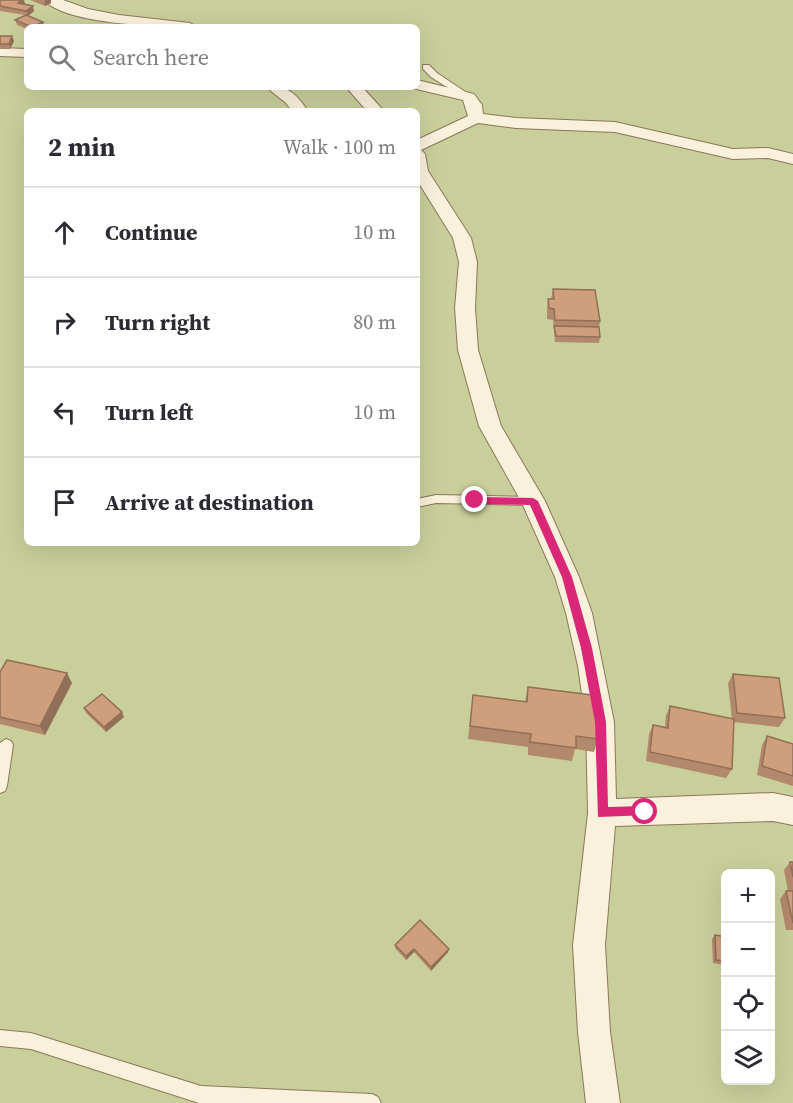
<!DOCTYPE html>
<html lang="en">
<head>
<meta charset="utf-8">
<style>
  :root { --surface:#fff; --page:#f2f2f3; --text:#2b2b33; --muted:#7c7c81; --line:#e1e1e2 }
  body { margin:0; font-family:"Source Serif 4",serif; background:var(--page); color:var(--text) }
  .controls { position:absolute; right:18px; bottom:18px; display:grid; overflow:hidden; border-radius:9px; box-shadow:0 6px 24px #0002 }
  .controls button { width:54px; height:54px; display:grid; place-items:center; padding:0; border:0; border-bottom:2px solid var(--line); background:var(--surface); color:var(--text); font:30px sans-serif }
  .stop { position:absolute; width:18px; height:18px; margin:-14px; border:4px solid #db2777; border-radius:50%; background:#fff }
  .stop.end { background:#db2777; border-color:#fff; box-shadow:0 2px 6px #0008 }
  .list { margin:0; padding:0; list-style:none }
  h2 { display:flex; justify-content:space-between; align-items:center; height:78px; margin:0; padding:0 24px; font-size:26px }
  h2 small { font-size:20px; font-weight:400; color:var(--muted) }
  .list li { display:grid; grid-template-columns:39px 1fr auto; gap:18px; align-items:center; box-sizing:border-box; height:90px; padding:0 24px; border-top:2px solid var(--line) }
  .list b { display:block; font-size:22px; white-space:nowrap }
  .list em { font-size:20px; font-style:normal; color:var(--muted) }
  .icon { flex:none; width:33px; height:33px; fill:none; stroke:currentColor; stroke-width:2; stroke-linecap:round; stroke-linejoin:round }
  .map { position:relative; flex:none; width:793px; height:1103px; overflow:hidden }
  .search { position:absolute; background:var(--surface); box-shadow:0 6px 24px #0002; left:24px; top:24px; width:396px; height:66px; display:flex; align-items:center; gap:15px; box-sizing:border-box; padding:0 21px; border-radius:9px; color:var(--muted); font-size:22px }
  .panel { position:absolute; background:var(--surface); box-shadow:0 6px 24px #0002; left:24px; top:108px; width:396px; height:438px; border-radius:9px }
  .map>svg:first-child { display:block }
</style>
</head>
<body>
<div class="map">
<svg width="793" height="1103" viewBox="0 0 793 1103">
  <rect width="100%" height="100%" fill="#f0e4c8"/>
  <!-- green -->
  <path fill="#c9cf9b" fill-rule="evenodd" d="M0,0H793V1103H0ZM27,27H417V87H27ZM27,111H417V543H27ZM726,874H770V1080H726Z"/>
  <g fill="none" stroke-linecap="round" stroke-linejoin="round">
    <!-- lane casing -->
    <g stroke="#8d765c" stroke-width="2">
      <path id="lane" d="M423,65H429L437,73L473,97L466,99L431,77L423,69Z
        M436,495L533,497L539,501L533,505L436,503L417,507V499Z
        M6,739L11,741L13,745L7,786L5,791L0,793V743Z
        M0,1030L31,1033L201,1086L372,1094L378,1097L381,1103H199L31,1049L0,1046Z"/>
    </g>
    <!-- street casing -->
    <g stroke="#8d765c" stroke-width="2">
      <path id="street" d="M44,0H63L88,9L119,15L190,23L197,27C164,27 66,25 44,0Z
        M0,48L27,49V57L0,56Z
        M417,80L474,94L482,105L483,114L516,118L615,122L733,149L768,148L793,154V164L768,158L733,159L615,132L516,128L478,123L421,150L425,154L428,171L471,238L477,262L475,308L478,350L501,426L545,501L579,577L592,613L614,722L616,799L773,793L793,797V825L773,821L615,826L605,945L610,1032L620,1103H586L578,1032L573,945L588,813L586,722L578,666L566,613L555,577L522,503L479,426L458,350L455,308L459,262L453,238L417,180V140L468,116L463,100L412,88L417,87Z
        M266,87C289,87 295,92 308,111H292L286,103Z
        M346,87H362L384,111H367Z"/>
    </g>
    <!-- lane -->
    <use href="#lane" fill="#faf1dc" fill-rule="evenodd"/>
    <!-- street -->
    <use href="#street" fill="#faf1dc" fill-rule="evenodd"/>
  </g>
  <!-- wall -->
  <path fill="#b2896c" d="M0,0L25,4L34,11L28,16L44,27H27V29L17,25L15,20L25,15L0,11Z
    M30,0H51V3L45,6Z
    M0,36H12L14,41L10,49H0Z
    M553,289L600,321L599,327L600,337L599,343L555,342L553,320L547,319V310L548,299H551Z
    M0,672L72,683L45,735L0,724Z
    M733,674L785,718L779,727L733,722L732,769L726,778L646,761L649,734L653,725L665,727L666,715L670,706L732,719L728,683Z
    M528,687L598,739L594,752L575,749L572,761L528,755V747L468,739L473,695L525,702Z
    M84,708L124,717L106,732L86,713Z
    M767,736L793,744V786L757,775L762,745Z
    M790,862H793V930H786L780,899L786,891H788L784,870Z
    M715,935L726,937V965L713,963L712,939Z
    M395,945L448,952L431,971L414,952L406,960L395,948Z"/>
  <!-- shaded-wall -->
  <path fill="#916f58" d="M21,0H24L25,4L19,8L18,3Z
    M46,0H51V3L45,6L44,1Z
    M33,6L34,11L28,16L26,11Z
    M43,22L44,27H32Z
    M12,36L14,41L10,49L9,44Z
    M67,673L72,683L45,735L40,726Z
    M122,712L124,717L106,732L104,727Z
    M414,949V952L406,960V956Z
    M449,949L448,952L431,971V967Z"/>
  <!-- building -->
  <path fill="#cf9f7d" stroke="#916f58" stroke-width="1.5" d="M0,0H21L18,3L33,6L26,11L0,6Z
    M26,15L43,22L32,27L15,20Z
    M0,36H12L9,44H0Z
    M553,289L595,290L600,321L555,320L554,309L549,308L548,299H554Z
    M554,326L599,327L600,337L556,336Z
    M7,660L67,673L40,726L0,717V672Z
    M733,674L779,678L785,718L737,713Z
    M528,687L600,696L598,739L576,736V748L530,742L531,734L470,726L473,695L527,702Z
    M102,694L122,712L104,727L84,708Z
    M670,706L734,719L732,769L650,752L653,725L668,728Z
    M767,736L793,744V776L762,766Z
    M790,862H793V877Z
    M786,891H793V923Z
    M420,920L449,949L431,967L414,949L406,956L395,945Z
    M715,935L726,937V961L716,960Z"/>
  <!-- route -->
  <path fill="#db2777" d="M475,497L533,498L538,501L572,577L592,648L606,722L608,807L645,806L649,808V815L598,817L595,722L581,648L562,577L530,505L475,504L470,500Z"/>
</svg>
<div class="controls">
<button>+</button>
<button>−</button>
<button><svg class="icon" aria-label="locate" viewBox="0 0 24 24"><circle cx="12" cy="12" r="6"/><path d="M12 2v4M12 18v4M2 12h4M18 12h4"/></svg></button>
<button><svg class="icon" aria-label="layers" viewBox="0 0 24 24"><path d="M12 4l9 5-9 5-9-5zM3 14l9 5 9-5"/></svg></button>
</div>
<div class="stop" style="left:645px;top:812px"></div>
<div class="stop end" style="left:475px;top:500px"></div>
<div class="search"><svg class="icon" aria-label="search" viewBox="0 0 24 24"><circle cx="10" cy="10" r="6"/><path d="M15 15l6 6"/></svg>Search here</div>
<section class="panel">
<h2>2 min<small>Walk · 100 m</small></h2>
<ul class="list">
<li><svg class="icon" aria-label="ahead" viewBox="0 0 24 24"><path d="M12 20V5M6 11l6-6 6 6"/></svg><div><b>Continue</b></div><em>10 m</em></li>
<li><svg class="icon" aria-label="right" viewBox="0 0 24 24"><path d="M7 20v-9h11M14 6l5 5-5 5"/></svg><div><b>Turn right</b></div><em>80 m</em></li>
<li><svg class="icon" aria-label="left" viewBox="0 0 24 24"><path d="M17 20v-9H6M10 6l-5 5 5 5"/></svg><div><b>Turn left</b></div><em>10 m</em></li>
<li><svg class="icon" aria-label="arrive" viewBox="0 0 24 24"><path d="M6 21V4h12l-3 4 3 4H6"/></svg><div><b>Arrive at destination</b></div></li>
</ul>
</section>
</div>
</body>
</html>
